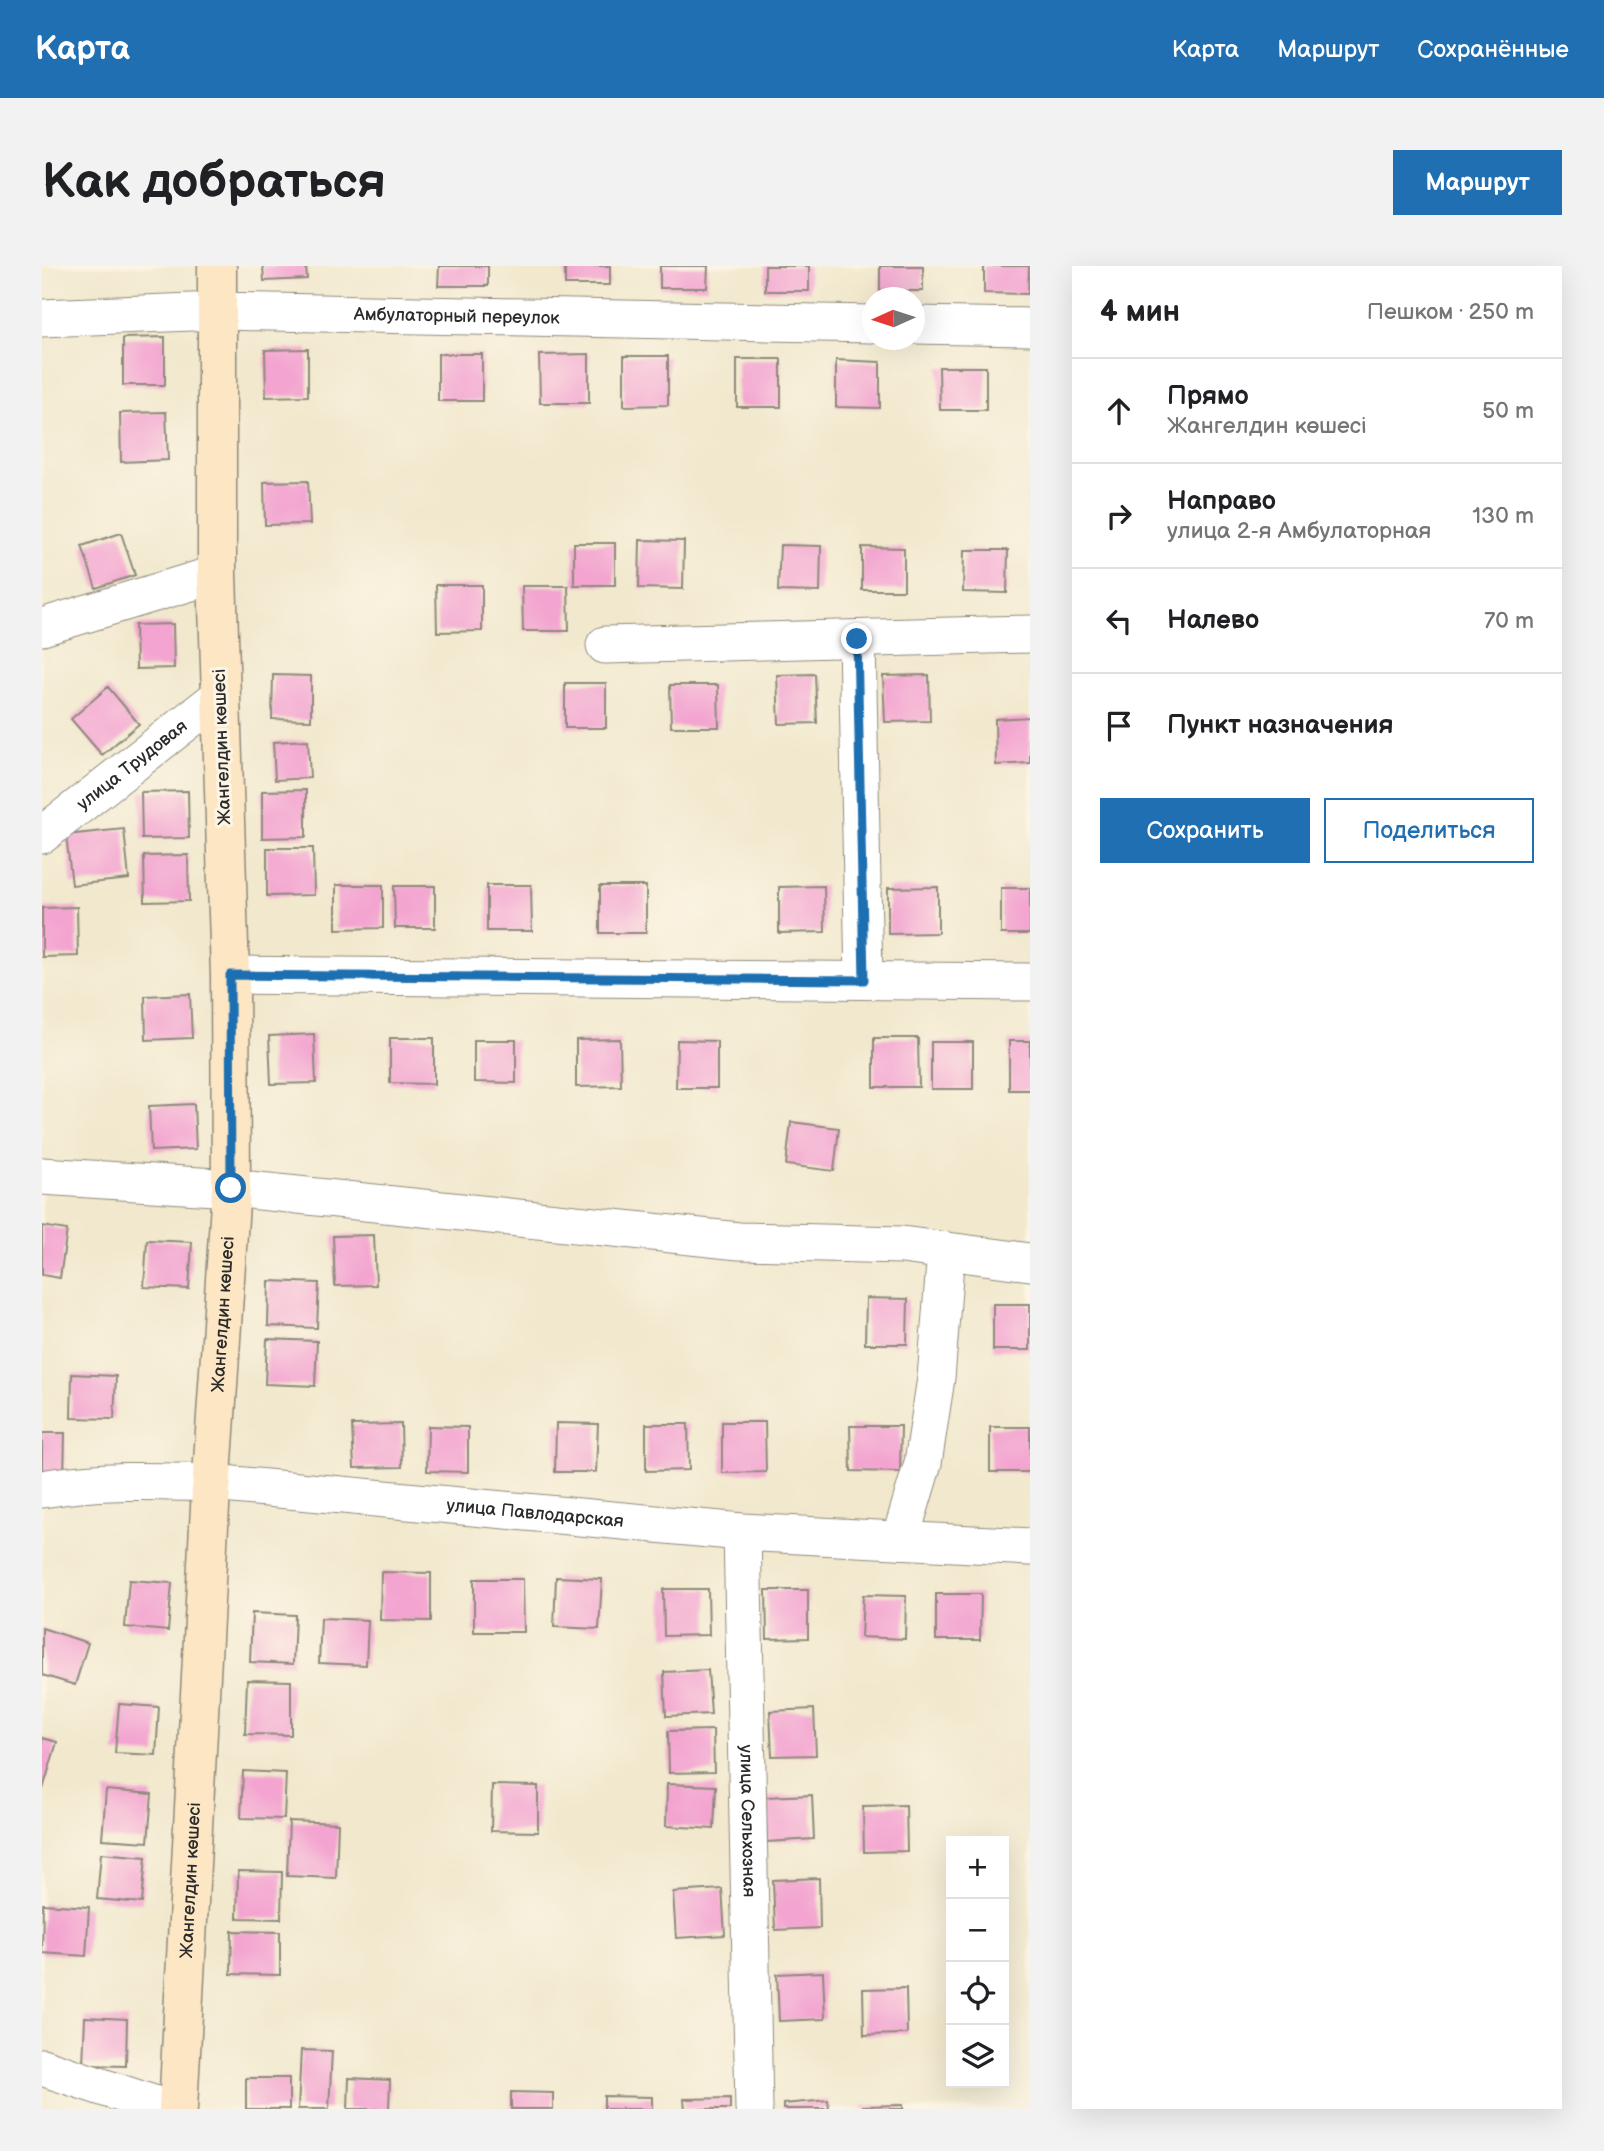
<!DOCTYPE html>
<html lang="ru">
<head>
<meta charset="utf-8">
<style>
  :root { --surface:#fff; --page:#f2f2f2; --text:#202124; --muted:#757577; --line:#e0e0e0; --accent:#1f6fb2 }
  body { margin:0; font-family:"Balsamiq Sans",sans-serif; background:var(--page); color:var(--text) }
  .controls { position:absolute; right:21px; bottom:21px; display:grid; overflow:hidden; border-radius:0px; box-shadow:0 7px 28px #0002 }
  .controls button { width:63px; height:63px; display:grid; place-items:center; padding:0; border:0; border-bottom:2px solid var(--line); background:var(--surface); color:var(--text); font:35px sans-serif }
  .compass { position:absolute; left:820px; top:21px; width:63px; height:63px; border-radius:50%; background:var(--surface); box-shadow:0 7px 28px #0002; rotate:267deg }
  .stop { position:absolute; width:21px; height:21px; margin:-16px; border:5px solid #1f6fb2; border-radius:50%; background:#fff }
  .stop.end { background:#1f6fb2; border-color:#fff; box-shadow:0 2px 7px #0008 }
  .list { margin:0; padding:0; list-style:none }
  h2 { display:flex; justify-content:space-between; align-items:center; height:91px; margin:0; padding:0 28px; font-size:30px }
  h2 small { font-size:23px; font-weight:400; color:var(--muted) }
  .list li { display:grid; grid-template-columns:46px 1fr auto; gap:21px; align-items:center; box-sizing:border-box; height:105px; padding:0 28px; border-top:2px solid var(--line) }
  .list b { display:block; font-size:26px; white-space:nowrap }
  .list p { margin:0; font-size:23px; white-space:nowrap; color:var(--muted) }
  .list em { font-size:23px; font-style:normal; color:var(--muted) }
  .actions { display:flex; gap:14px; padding:21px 28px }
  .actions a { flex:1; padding:16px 0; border:2px solid var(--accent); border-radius:0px; text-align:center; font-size:24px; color:var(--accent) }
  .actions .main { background:var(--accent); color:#fff }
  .icon { flex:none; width:38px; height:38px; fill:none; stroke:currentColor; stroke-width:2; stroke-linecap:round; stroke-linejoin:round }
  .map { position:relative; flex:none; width:988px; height:1843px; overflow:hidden; border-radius:0px }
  header { display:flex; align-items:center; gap:42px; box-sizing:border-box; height:98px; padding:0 35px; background:var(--accent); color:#fff }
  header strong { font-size:33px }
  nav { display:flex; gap:38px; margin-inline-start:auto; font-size:24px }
  .intro { display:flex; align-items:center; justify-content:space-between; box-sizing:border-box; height:168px; padding:0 42px }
  h1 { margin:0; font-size:49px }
  .button { padding:18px 32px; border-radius:0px; background:var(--accent); color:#fff; font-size:24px; font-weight:700 }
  main { display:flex; gap:42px; padding:0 42px }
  aside { flex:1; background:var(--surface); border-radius:0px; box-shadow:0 7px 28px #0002 }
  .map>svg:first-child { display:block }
</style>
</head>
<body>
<header>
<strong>Карта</strong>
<nav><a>Карта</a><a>Маршрут</a><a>Сохранённые</a></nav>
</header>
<div class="intro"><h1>Как добраться</h1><a class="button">Маршрут</a></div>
<main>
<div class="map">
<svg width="988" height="1843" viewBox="0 0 988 1843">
  <rect width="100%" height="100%" fill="#fcf5e5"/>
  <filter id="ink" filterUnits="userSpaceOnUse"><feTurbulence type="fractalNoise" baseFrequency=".0143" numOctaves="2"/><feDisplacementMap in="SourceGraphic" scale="14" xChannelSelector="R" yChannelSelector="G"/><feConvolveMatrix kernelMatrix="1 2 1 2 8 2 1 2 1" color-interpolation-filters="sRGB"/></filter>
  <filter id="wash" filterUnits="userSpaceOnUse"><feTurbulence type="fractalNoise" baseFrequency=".00686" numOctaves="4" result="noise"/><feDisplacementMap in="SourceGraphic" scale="28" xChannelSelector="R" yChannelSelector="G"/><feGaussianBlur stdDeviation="1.57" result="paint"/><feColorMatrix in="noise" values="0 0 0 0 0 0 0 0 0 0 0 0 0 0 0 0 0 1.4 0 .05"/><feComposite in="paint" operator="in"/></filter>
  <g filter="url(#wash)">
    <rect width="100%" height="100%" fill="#f1e8cd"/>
    <g id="blocks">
      <!-- building -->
      <path fill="#f3a4d0" d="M221,0H264L265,13L222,15Z
        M397,0H446V20H396Z
        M523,0H568V19H523Z
        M618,0H666L665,22H618Z
        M723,0H767V25H723Z
        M838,0H881V25H838Z
        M942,0H987L986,28L942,27Z
        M123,71V119H81V72Z
        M266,83V130L224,131L223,84Z
        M396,88H440V135H396Z
        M547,88V137H498L497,89Z
        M582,90H626V139L582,140Z
        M695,93H739V141H695Z
        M794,94L838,96V142L794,141Z
        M897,101H944V144H898Z
        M124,146L126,194L79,196L78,147Z
        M266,215L268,258L223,259L222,216Z
        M79,267L93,309L54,322L40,280Z
        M598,274L642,275L641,323L597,322Z
        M532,277H573V319H532Z
        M738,279L779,280L778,326L736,325Z
        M820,281L862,282V324H820Z
        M922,284H966L965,327L921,326Z
        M394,319H440V365L395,366Z
        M480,320H526L527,365H481Z
        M131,358L132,402L94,403L93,359Z
        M773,408L775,457L737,458L735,409Z
        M231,409L269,410V454L230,453Z
        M887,409L888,455L843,456L841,410Z
        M523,417H564V462H523Z
        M628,419H676L677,461H629Z
        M66,421L97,458L60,489L29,453Z
        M988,451V497L954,499L953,453Z
        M266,474L268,512L233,514L231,476Z
        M264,524V571L220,572V525Z
        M146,525L147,572L100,573L99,526Z
        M82,563L87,613L30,619L24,569Z
        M225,582H271L272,629L225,630Z
        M146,589L147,635L103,636L102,590Z
        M294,619H341V662L294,663Z
        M445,619H489L490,665H445Z
        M352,620H393V662H353Z
        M558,620H604V667H558Z
        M782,620L783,666L737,667V621Z
        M896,621V667L846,668V622Z
        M959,622H988V668H959Z
        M35,641L36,690L0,691V642Z
        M148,728L150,772L104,774L103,730Z
        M272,768L274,817L229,818L227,770Z
        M348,772H392V818L348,817Z
        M832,772H876L877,821H832Z
        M578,773L579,820L534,821V774Z
        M432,774H474V817L432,816Z
        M635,774L675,775V822H634Z
        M967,775H988V824H967Z
        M889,776H931V823H889Z
        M152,838L154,883L109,885L107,840Z
        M749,856L797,862L792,905L744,899Z
        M0,960L25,964L18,1012L0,1009Z
        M332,969L334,1019L293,1020L291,970Z
        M105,974L150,976L147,1023L102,1021Z
        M227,1015L277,1017L275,1062L226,1060Z
        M824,1032L866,1033L865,1078H823Z
        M951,1038H988V1084H951Z
        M225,1073L275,1075L273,1120L223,1118Z
        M30,1108L74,1110L72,1153L29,1152Z
        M680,1156H723L724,1206L680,1207Z
        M514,1157L556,1158L554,1206H513Z
        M359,1158L360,1201L312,1202L310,1159Z
        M604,1158H646L647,1204L604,1205Z
        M386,1160L426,1161V1206L385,1205Z
        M808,1160H859L858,1206L809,1205Z
        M948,1161H988V1206H948Z
        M0,1167H23L22,1215L0,1214Z
        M339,1306L389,1307V1355L338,1354Z
        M514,1311L560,1313L557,1363L512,1361Z
        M432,1313H481L482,1366H432Z
        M87,1314L130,1317L126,1365L83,1361Z
        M621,1323H666L667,1369L622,1370Z
        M724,1324H766V1372L725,1373Z
        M894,1328H939L938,1374H894Z
        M821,1329L864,1330L863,1373L819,1371Z
        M210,1347L253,1349L251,1398L208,1396Z
        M279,1352L326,1354L324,1399L277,1397Z
        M0,1362L46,1377L33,1419L0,1409Z
        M666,1404L669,1448L624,1450L622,1406Z
        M205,1414L249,1415V1469L203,1468Z
        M77,1438L117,1441L114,1489L73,1487Z
        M772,1443L774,1489L730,1490L728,1445Z
        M671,1464L672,1506L627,1507L626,1465Z
        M0,1472L15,1476L1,1523H0Z
        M201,1505L244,1507L242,1553L199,1552Z
        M625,1518L674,1520L672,1563L624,1560Z
        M450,1519L496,1520V1566L449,1565Z
        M64,1524L110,1528L106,1576L60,1573Z
        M770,1529L772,1573L725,1576L723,1531Z
        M864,1539L865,1585L822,1586L821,1540Z
        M247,1555L296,1557L294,1612L245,1610Z
        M59,1587L104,1591L100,1637L55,1633Z
        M196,1605L240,1606L239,1653L195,1652Z
        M777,1612L778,1662L733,1664L731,1614Z
        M680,1623L683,1669L634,1672L631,1626Z
        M1,1638L47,1641L44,1690L0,1687Z
        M190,1665L238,1666V1709L189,1708Z
        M781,1706L783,1753L737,1755L735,1708Z
        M864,1722L865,1768L822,1769L821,1723Z
        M43,1751L85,1753L84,1800L41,1799Z
        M259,1784L290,1785L287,1843H256Z
        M204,1812H247V1843H204Z
        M307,1812L348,1814L347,1843H306Z
        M469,1826L511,1827V1843H469Z
        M562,1830L610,1831V1843H562Z
        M688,1832V1843H643L642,1833Z
        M786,1834L787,1843H741V1838Z
        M861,1839V1843H821V1840Z"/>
    </g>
  </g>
  <g filter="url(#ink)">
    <use href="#blocks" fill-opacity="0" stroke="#8e8a7c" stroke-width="2"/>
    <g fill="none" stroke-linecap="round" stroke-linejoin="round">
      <!-- minor casing -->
      <g stroke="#8e8a7c" stroke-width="39">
        <g id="minor">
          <path id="s1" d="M0,52L175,45L830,58"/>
          <path d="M872,59L988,61"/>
          <path d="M0,361L175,308"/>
          <path d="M815,373L822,714"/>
          <path d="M563,379L988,368"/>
          <path id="s2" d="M0,569L179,429"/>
          <path d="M188,709L988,716"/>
          <path d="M0,910L189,922L697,975L860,979L988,996"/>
          <path id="s3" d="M0,1223C57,1213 112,1215 170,1217L700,1266L988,1281"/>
          <path id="s4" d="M700,1266L712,1843"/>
          <path d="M858,1274L881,1197L894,1112L904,985"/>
          <path d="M0,1801L126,1843"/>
        </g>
      </g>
      <!-- secondary casing -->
      <g stroke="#8e8a7c" stroke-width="41">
        <g id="secondary">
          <path id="s5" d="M136,1843L168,1241L189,922L188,709L175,308V0"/>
        </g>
      </g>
      <!-- minor -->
      <use href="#minor" stroke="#fff" stroke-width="37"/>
      <!-- secondary -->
      <use href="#secondary" stroke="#fce6c4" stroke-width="38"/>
    </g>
  </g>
  <g fill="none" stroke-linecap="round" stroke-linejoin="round" filter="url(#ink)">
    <!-- route -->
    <path stroke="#1f6fb2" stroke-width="9" d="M189,922L188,709L822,714L815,373"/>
  </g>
  <g text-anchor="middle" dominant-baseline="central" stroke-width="6" stroke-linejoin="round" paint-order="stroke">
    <!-- street labels -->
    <g font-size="18" fill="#2b2b2b" stroke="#fcf5e5">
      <text stroke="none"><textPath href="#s1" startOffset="415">Амбулаторный переулок</textPath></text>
      <text transform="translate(180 481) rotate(-92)">Жангелдин көшесі</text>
      <text stroke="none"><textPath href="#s2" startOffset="114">улица Трудовая</textPath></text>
      <text stroke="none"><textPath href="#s5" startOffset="796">Жангелдин көшесі</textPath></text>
      <text stroke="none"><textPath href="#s3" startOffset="495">улица Павлодарская</textPath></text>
      <text stroke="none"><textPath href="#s4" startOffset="289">улица Сельхозная</textPath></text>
      <text stroke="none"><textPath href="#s5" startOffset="229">Жангелдин көшесі</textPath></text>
    </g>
  </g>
</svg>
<div class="controls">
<button>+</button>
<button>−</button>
<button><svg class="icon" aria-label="locate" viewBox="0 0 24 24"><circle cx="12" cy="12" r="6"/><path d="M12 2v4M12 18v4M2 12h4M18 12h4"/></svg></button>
<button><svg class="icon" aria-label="layers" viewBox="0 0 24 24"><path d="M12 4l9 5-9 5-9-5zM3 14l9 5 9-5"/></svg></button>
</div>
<svg class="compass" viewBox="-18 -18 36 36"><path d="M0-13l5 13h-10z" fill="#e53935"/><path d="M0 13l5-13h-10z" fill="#757577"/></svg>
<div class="stop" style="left:189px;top:922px"></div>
<div class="stop end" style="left:815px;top:373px"></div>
</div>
<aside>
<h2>4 мин<small>Пешком · 250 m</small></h2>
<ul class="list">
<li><svg class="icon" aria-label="ahead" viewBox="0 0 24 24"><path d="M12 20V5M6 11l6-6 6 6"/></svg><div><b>Прямо</b><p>Жангелдин көшесі</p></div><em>50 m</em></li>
<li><svg class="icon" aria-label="right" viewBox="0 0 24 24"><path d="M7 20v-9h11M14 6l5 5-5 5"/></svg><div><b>Направо</b><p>улица 2-я Амбулаторная</p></div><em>130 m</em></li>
<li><svg class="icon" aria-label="left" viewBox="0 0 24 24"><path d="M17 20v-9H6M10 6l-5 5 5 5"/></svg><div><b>Налево</b></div><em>70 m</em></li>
<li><svg class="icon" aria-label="arrive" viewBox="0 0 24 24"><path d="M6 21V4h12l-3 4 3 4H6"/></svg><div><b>Пункт назначения</b></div></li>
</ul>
<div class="actions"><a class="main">Сохранить</a><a>Поделиться</a></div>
</aside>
</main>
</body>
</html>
